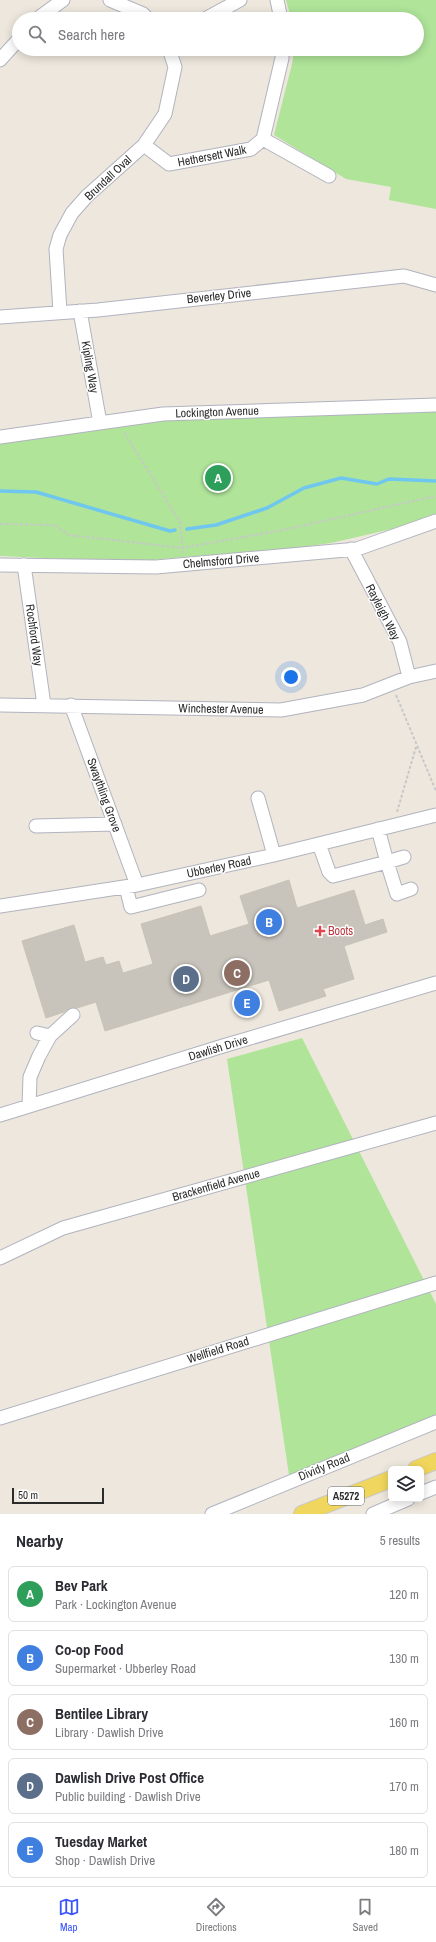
<!DOCTYPE html>
<html lang="en">
<head>
<meta charset="utf-8">
<style>
  :root { --surface:#fff; --page:#f2f2f3; --text:#2b2b33; --muted:#7c7c81; --line:#e1e1e2; --accent:#3c56fb }
  body { margin:0; font-family:"Archivo Narrow",sans-serif; background:var(--page); color:var(--text) }
  .controls { position:absolute; right:12px; bottom:12px; display:grid; overflow:hidden; border-radius:6px; box-shadow:0 2px 10px #0003 }
  .controls button { width:36px; height:36px; display:grid; place-items:center; padding:0; border:0; border-bottom:1px solid var(--line); background:var(--surface); color:var(--text); font:20px sans-serif }
  .scale { position:absolute; left:12px; bottom:10px; width:92px; box-sizing:border-box; padding-left:4px; border:2px solid #2b2b2b; border-top:0; font-size:11px; line-height:14px; white-space:nowrap; color:#2b2b2b; -webkit-text-stroke:3px #fff; paint-order:stroke }
  .you { position:absolute; left:291px; top:677px; width:14px; height:14px; margin:-10px; border:3px solid #fff; border-radius:50%; background:#1a73e8; box-shadow:0 0 0 6px #1a73e833 }
  .badge { display:grid; place-items:center; width:26px; height:26px; border-radius:50%; background:var(--accent); color:#fff; font-size:13px; font-weight:700 }
  .pin { position:absolute; translate:-50% -50%; border:2px solid #fff; box-shadow:0 1px 4px #0006 }
  .list { margin:0; padding:0; list-style:none }
  h2 { display:flex; justify-content:space-between; align-items:center; height:52px; margin:0; padding:0 16px; font-size:17px }
  h2 small { font-size:13px; font-weight:400; color:var(--muted) }
  .list li { display:grid; grid-template-columns:26px 1fr auto; gap:12px; align-items:center; box-sizing:border-box; height:56px; margin:0 8px 8px; padding:0 8px; border:1px solid var(--line); border-radius:6px }
  .list b { display:block; font-size:15px; white-space:nowrap }
  .list p { margin:0; font-size:13px; white-space:nowrap; color:var(--muted) }
  .list em { font-size:13px; font-style:normal; color:var(--muted) }
  .icon { flex:none; width:22px; height:22px; fill:none; stroke:currentColor; stroke-width:2; stroke-linecap:round; stroke-linejoin:round }
  .map { position:relative; flex:none; width:436px; height:1514px; overflow:hidden }
  .search { position:absolute; background:var(--surface); box-shadow:0 2px 10px #0003; left:12px; right:12px; top:12px; height:44px; display:flex; align-items:center; gap:10px; box-sizing:border-box; padding:0 14px; border-radius:22px; color:var(--muted); font-size:15px }
  .sheet { height:372px; background:var(--surface) }
  nav { display:flex; justify-content:space-around; align-items:center; box-sizing:border-box; height:56px; border-top:1px solid var(--line); background:var(--surface); font-size:11px; color:var(--muted) }
  nav a { display:grid; justify-items:center; gap:2px }
  nav .on { color:var(--accent) }
  .map>svg:first-child { display:block }
</style>
</head>
<body>
<div class="map">
<svg width="436" height="1514" viewBox="0 0 436 1514">
  <rect width="100%" height="100%" fill="#ede7dd"/>
  <!-- green -->
  <path fill="#afe499" d="M286,0H436V209L389,200L391,187L346,179L274,135L293,60V49H417V19H291Z
    M436,408V515L392,529L331,543L258,553L183,557L132,562L0,556V440L126,422Z
    M302,1038L436,1304V1417L289,1475L227,1059Z"/>
  <g fill="none" stroke-linecap="round" stroke-linejoin="round">
    <!-- stream -->
    <path stroke="#6fc7ef" stroke-width="3.5" d="M0,491L36,492L170,531L175,530
      M187,529L216,525L267,508L304,488L341,478L377,484L389,479L436,481"/>
  </g>
  <!-- building -->
  <path fill="#c8c4bc" stroke="#c8c3b6" d="M289,880L297,908L354,890L365,925L383,919L387,932L344,946L354,979L323,989L326,996L279,1011L269,980L105,1031L96,1002L77,1008L71,1007L64,1012L46,1018L22,941L74,925L85,962L103,957L106,965L119,961L123,973L153,964L141,924L201,906L210,936L249,924L240,896Z"/>
  <g fill="none" stroke-linecap="round" stroke-linejoin="round">
    <!-- minor casing -->
    <g stroke="#b1b3bf" stroke-width="15">
      <path id="minor" d="M110,0L143,14L148,19
        M277,0L281,19
        M37,19L63,0
        M205,19L240,0
        M0,60L19,39
        M263,139L329,176
        M144,145L169,164L251,149L263,139L282,58V49
        M80,311L100,423
        M60,312L56,249L60,235L72,213L87,196L144,145L165,114L175,67L169,49
        M0,317L98,310L404,276L436,285
        M0,437L163,414L436,405
        M351,549L400,642L409,677
        M0,565L156,567L357,549L436,521
        M24,565L44,705
        M0,705L281,710L363,695L409,677L436,671
        M71,705L137,885
        M258,798L274,855
        M36,826L115,824
        M319,844L329,872L333,876L387,862L378,829
        M404,857L387,862L397,894L411,889
        M126,887L131,907L199,890
        M0,906L137,885L274,855L436,815
        M37,1033L50,1036
        M29,1106L30,1077L39,1056L50,1036L73,1015
        M0,1115L223,1046L436,983
        M0,1258L63,1228L436,1123
        M0,1418L436,1283
        M421,1493L436,1487
        M212,1514L436,1422
        M373,1514L408,1499"/>
    </g>
    <!-- major casing -->
    <g stroke="#c8c8c8" stroke-width="18">
      <path id="major" d="M416,1469L436,1461
        M302,1514L391,1479"/>
    </g>
    <!-- path -->
    <path stroke="#c8c8c8" stroke-width="2" stroke-dasharray="3 2" stroke-linecap="butt" d="M124,432L180,522L183,553
      M0,524L54,525L69,535L182,548L283,530L436,496
      M396,695L436,791
      M397,812L416,747"/>
    <!-- minor -->
    <use href="#minor" stroke="#fff" stroke-width="13"/>
    <!-- major -->
    <use href="#major" stroke="#f1d65d" stroke-width="16"/>
  </g>
  <!-- markers -->
  <path fill="#e0444e" stroke="#fff" stroke-width="1.5" d="M318 925h4v4h4v4h-4v4h-4v-4h-4v-4h4z"/>
  <g text-anchor="middle" dominant-baseline="central" stroke-width="3" stroke-linejoin="round" paint-order="stroke">
    <!-- shield labels -->
    <rect fill="#fff" stroke="#6b6b6b" stroke-width="1" x="328" y="1487" width="36" height="18" rx="3"/>
    <g font-size="11" font-weight="bold" fill="#2b2b2b">
      <text x="346" y="1496">A5272</text>
    </g>
    <!-- street labels -->
    <g font-size="12" fill="#2b2b2b" stroke="#fff">
      <text transform="translate(212 156) rotate(-11)">Hethersett Walk</text>
      <text transform="translate(108 178) rotate(-43)">Brundall Oval</text>
      <text transform="translate(219 296) rotate(-6)">Beverley Drive</text>
      <text transform="translate(90 367) rotate(80)">Kipling Way</text>
      <text transform="translate(217 412) rotate(-2)">Lockington Avenue</text>
      <text transform="translate(221 561) rotate(-5)">Chelmsford Drive</text>
      <text transform="translate(383 612) rotate(63)">Rayleigh Way</text>
      <text transform="translate(34 635) rotate(82)">Rochford Way</text>
      <text transform="translate(221 709) rotate(1)">Winchester Avenue</text>
      <text transform="translate(104 795) rotate(70)">Swaythling Grove</text>
      <text transform="translate(219 867) rotate(-12)">Ubberley Road</text>
      <text transform="translate(218 1048) rotate(-17)">Dawlish Drive</text>
      <text transform="translate(216 1185) rotate(-16)">Brackenfield Avenue</text>
      <text transform="translate(218 1350) rotate(-17)">Wellfield Road</text>
      <text transform="translate(324 1467) rotate(-22)">Dividy Road</text>
    </g>
    <!-- health labels -->
    <g font-size="12" fill="#be3a42" stroke="#fff" text-anchor="start">
      <text x="328" y="931">Boots</text>
    </g>
  </g>
</svg>
<div class="controls">
<button><svg class="icon" aria-label="layers" viewBox="0 0 24 24"><path d="M12 4l9 5-9 5-9-5zM3 14l9 5 9-5"/></svg></button>
</div>
<div class="scale">50 m</div>
<div class="you"></div>
<div class="pin badge" style="left:218px;top:478px;background:#2e9e5b">A</div>
<div class="pin badge" style="left:269px;top:922px;background:#3f7fe0">B</div>
<div class="pin badge" style="left:237px;top:973px;background:#8d6e63">C</div>
<div class="pin badge" style="left:186px;top:979px;background:#5c6f8a">D</div>
<div class="pin badge" style="left:247px;top:1003px;background:#3f7fe0">E</div>
<div class="search"><svg class="icon" aria-label="search" viewBox="0 0 24 24"><circle cx="10" cy="10" r="6"/><path d="M15 15l6 6"/></svg>Search here</div>
</div>
<section class="sheet">
<h2>Nearby<small>5 results</small></h2>
<ul class="list">
<li><span class="badge" style="background:#2e9e5b">A</span><div><b>Bev Park</b><p>Park · Lockington Avenue</p></div><em>120 m</em></li>
<li><span class="badge" style="background:#3f7fe0">B</span><div><b>Co-op Food</b><p>Supermarket · Ubberley Road</p></div><em>130 m</em></li>
<li><span class="badge" style="background:#8d6e63">C</span><div><b>Bentilee Library</b><p>Library · Dawlish Drive</p></div><em>160 m</em></li>
<li><span class="badge" style="background:#5c6f8a">D</span><div><b>Dawlish Drive Post Office</b><p>Public building · Dawlish Drive</p></div><em>170 m</em></li>
<li><span class="badge" style="background:#3f7fe0">E</span><div><b>Tuesday Market</b><p>Shop · Dawlish Drive</p></div><em>180 m</em></li>
</ul>
</section>
<nav>
<a class="on"><svg class="icon" aria-label="map" viewBox="0 0 24 24"><path d="M3 6l6-2 6 2 6-2v14l-6 2-6-2-6 2zM9 4v14M15 6v14"/></svg>Map</a>
<a><svg class="icon" aria-label="directions" viewBox="0 0 24 24"><path d="M12 3l9 9-9 9-9-9zM9 14v-3h6M13 9l2 2-2 2"/></svg>Directions</a>
<a><svg class="icon" aria-label="saved" viewBox="0 0 24 24"><path d="M7 4h10v16l-5-4-5 4z"/></svg>Saved</a>
</nav>
</body>
</html>
